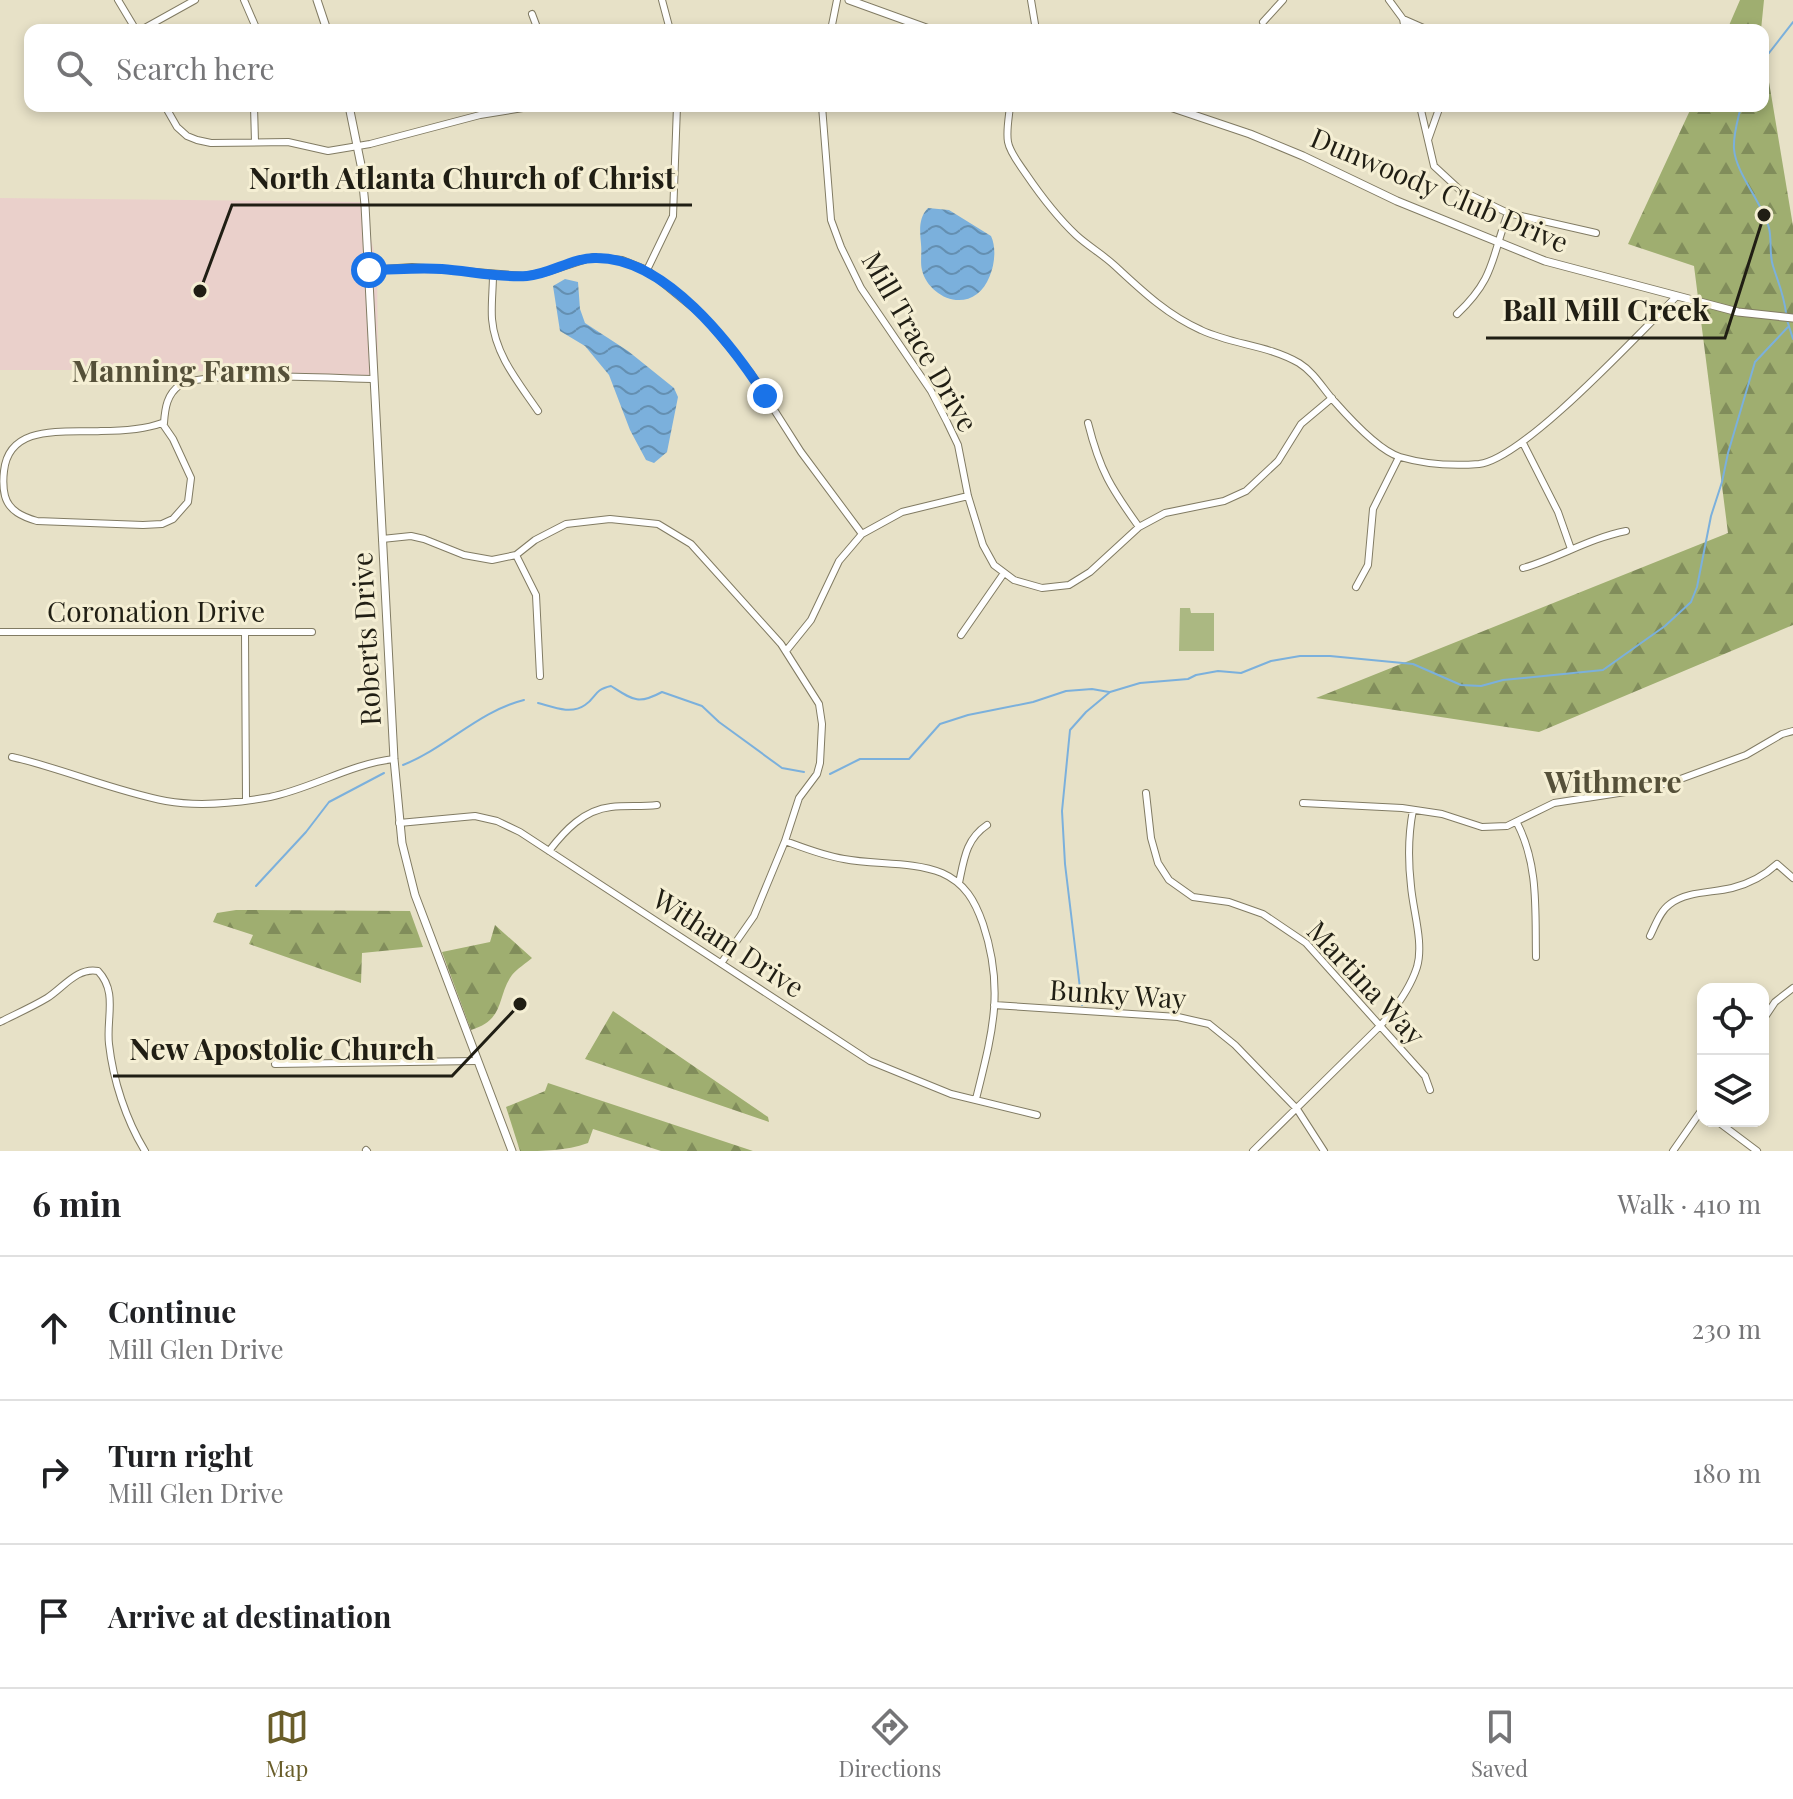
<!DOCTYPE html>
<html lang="en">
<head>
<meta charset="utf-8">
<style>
  :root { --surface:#fff; --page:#f2f2f2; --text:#202124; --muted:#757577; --line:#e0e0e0; --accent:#695d29 }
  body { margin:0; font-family:"Playfair Display",serif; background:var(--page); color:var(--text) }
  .controls { position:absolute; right:24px; bottom:24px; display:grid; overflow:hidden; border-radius:16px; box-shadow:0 4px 12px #0003 }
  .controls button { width:72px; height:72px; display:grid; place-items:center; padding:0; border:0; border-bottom:2px solid var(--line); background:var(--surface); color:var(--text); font:40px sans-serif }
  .stop { position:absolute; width:24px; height:24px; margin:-18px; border:6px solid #1a73e8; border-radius:50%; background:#fff }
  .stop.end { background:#1a73e8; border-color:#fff; box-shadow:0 2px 8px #0008 }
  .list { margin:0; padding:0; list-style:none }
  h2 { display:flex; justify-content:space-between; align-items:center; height:104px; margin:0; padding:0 32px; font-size:34px }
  h2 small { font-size:26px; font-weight:400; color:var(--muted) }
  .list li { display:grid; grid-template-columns:52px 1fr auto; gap:24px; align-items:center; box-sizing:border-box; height:144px; padding:0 32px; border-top:2px solid var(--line) }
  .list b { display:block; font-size:30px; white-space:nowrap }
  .list p { margin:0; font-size:26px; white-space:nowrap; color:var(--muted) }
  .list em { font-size:26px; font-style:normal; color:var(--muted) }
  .icon { flex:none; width:44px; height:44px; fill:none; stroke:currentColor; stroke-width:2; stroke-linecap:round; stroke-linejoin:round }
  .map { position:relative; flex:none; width:1793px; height:1151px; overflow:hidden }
  .search { position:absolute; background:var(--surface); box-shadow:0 4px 12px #0003; left:24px; right:24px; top:24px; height:88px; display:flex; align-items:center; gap:20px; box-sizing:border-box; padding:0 28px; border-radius:16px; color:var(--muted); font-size:30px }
  .sheet { height:536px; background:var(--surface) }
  nav { display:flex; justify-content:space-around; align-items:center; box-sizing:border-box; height:112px; border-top:2px solid var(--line); background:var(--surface); font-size:22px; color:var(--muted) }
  nav a { display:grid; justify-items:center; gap:4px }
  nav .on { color:var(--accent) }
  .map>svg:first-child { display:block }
</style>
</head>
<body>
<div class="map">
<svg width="1793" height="1151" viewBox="0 0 1793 1151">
  <defs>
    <pattern id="forest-firs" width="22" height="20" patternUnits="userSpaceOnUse" patternTransform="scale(2)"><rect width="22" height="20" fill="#9fae70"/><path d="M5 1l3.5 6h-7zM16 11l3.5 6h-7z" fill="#818d5b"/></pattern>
    <pattern id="water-waves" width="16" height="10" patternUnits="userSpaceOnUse" patternTransform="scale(2)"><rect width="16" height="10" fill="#7bb0dc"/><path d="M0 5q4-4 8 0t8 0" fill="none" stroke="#648fb1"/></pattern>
  </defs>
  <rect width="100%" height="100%" fill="#e7e1c7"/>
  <!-- commercial -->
  <path fill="#ead0cb" d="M0,198L362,202L377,264L378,376L158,370H0Z"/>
  <!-- forest -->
  <path fill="url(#forest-firs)" d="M1740,0H1764L1761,30H1727Z
    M1763,46L1793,226V625L1539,732L1316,698L1728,533L1694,266L1628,244L1692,106H1763Z
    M236,910L410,911L423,947L362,953L361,983L249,944L253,935L213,922L217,913Z
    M495,925L532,958C526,963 517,969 512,975C496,998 506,1019 471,1030L442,952L490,942Z
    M613,1011L768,1117L769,1122L585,1059Z
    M548,1083L753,1151H661L593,1129L588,1143C565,1151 544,1151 520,1151L506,1107L545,1091Z"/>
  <!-- pitch -->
  <path fill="#abb882" d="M1180,608H1190L1191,613H1214V651H1179Z"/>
  <!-- water -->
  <path fill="url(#water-waves)" d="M928,208L949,210L991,236C999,253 992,283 977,294C956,310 927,292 922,270C920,262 922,253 921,244C920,232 918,218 928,208Z
    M565,279L578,282L580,309L585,323L628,351L674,388L678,397L667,452L654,463L646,460L630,430L609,375L585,346L560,331L553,286Z"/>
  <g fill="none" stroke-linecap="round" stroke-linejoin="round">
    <!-- stream -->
    <path stroke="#7bb0dc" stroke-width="2" d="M1763,56L1769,53L1793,22
      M1741,106C1738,120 1733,134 1734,149C1736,174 1762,202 1769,228C1772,240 1769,254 1773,266C1778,282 1784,295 1786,313
      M1787,320L1793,339
      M538,703C553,707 571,715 585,705C597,697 593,690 611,686C633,700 638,705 662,692L702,706L719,722L782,768L804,772
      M403,765C446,748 479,711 524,700
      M830,774L860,759H909L940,724L968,715L1033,702L1066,691L1092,689L1109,692
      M256,886L306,832L329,802L384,773
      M1082,1005L1065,864L1062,811L1070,730L1086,712L1110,692L1140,683L1188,679L1196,675L1218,671L1241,673L1271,661L1300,656H1330L1413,664L1461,685L1481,686L1503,680L1603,670L1665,626L1691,602L1697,587L1711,516L1722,482L1728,453L1755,362L1788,327"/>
    <!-- minor casing -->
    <g stroke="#817b63" stroke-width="8">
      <path id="minor" d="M118,0L136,30
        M244,0L257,30
        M662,0L670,30
        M1031,0L1036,30
        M1389,0L1403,19L1405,30
        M532,14L538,30
        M1403,19L1428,30
        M1263,22L1283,0
        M141,30L195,0
        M831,30L837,0
        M165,106L177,127L187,136L197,140L211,143L288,142L328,151L370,144L480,115L535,106
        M254,106L255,142
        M822,106L831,220L841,247L861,288L931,391L947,422L958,445L968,496L983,545L994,565L1014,580L1042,588L1069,585L1090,572L1139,527L1165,513L1224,501L1246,491L1278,461L1301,424L1332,398
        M1010,106C1009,117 1006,131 1008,142C1010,153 1020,165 1026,174C1041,196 1057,217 1076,235C1088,246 1102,254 1114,265C1141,290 1167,315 1201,330C1233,345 1268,345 1299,363C1315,373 1323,389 1335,402C1350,419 1380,451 1400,457C1424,464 1454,466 1479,464C1524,459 1639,333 1676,297
        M1420,106L1434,166L1460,190L1508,213C1491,259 1495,278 1457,314
        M1428,140L1440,106
        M1508,213L1596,233
        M369,270L412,267L524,276L547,272L593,257L622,260L647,270L703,316L750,372L801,452L862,534
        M647,270L673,216L677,106
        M493,274C493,289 491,305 492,319C495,355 519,383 538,411
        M162,423L173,439L191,478L188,502L173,519L162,524L143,525L37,521C23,517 9,511 5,496C3,488 3,479 4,471C9,423 65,433 101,431C121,431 143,430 162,423Z
        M164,423C165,408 167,394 180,385C203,370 340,379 374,379
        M1088,423C1100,471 1111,488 1139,527
        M1523,443L1558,512L1571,549
        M382,539L411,536L424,539L464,555L492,560L516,555L535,540L566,524L610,519L658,524L691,544L781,644L819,704L822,724L820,763L817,774L799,798L785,841L754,916L722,962
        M516,555L536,595L540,676
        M1523,568C1558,558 1590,538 1626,531
        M1356,587L1368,565L1373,509L1399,457
        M0,632H312
        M245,632L246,799
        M961,635L1004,573
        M786,651L811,620L839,561L862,534L902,512L968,496
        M12,757C64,769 114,791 166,801C200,807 237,803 270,797C313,788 350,764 394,759
        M1146,793L1151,838L1158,863L1169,880L1193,897L1229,902L1263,914L1306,943L1425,1076L1430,1090
        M1303,803L1402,808L1442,814L1482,827L1507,826L1554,803L1645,789L1675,781L1746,755L1782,734L1793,731
        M399,823L475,816L497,821L520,832L870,1061L951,1094L1037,1115
        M1517,823C1539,865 1535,912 1536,957
        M785,841C804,848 824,856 844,859C875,865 912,861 942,873C965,883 975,901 983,924C1005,990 992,1034 976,1099
        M549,851C565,830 584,810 611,807C626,805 641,807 657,805
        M959,883C964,859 966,839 987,825
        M1650,936C1655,926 1660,911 1670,904C1687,891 1712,893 1732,888C1748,884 1765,875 1777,864L1793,878
        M994,1005L1178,1017L1209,1024L1235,1045L1297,1109L1324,1151
        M1763,1020L1775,1002L1793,988
        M0,1022C16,1014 32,1007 47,998C63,988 77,967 98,971C118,992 106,1018 109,1044C113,1080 126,1120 145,1151
        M275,1064L476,1061
        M1717,1121L1757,1151
        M366,1150L367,1151
        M1253,1151L1380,1026C1395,1009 1410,989 1417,967C1424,943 1413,911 1411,886C1408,860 1408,836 1413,810
        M1673,1151L1703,1108"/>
    </g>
    <!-- tertiary casing -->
    <g stroke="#817b63" stroke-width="9">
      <path id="tertiary" d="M317,0L327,30
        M849,0L932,30
        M349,106L361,165L365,205L394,759L402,843L415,895L512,1151
        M1167,106L1250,134L1303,156L1397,201L1545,261L1738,312L1793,318"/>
    </g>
    <!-- minor -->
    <use href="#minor" stroke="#fff" stroke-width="6"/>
    <!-- tertiary -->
    <use href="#tertiary" stroke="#fff" stroke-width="7"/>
  </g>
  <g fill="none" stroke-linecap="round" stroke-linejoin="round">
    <!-- route -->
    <path stroke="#1a73e8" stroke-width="10" d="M369,270C393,270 417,267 442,269C469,271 499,278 527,276C551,274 573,257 597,258C665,258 731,343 765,396"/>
  </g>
  <g text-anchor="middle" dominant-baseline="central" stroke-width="6" stroke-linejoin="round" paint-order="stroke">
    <!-- street labels -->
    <g font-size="28" fill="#201e14" stroke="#f5efd4">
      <text transform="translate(1440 189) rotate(23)">Dunwoody Club Drive</text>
      <text transform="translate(921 341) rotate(60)">Mill Trace Drive</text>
      <text x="156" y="610">Coronation Drive</text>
      <text transform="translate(365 639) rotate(-93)">Roberts Drive</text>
      <text transform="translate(729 942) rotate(33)">Witham Drive</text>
      <text transform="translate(1367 982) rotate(47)">Martina Way</text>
      <text transform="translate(1118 993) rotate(4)">Bunky Way</text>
    </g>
    <!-- neighbourhood labels -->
    <g font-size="30" font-weight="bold" fill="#555039" stroke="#f5efd4">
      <text x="181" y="370">Manning Farms</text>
      <text x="1613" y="781">Withmere</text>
    </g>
  </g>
  <!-- callouts -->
  <path fill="none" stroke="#201e14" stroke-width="3" d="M200 291L232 205H692M1764 215L1725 338H1486M520 1004L452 1076H113"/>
  <g fill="#201e14" stroke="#f5efd4" stroke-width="3">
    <circle cx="200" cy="291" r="8"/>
    <circle cx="1764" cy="215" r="8"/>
    <circle cx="520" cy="1004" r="8"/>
  </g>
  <g font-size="30" text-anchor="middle" font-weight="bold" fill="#201e14" stroke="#f5efd4" stroke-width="6" stroke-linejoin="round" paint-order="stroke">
    <text x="462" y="189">North Atlanta Church of Christ</text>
    <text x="1606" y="321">Ball Mill Creek</text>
    <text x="282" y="1060">New Apostolic Church</text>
  </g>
</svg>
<div class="controls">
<button><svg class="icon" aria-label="locate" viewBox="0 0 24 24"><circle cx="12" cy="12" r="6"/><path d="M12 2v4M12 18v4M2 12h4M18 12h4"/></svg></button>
<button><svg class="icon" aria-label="layers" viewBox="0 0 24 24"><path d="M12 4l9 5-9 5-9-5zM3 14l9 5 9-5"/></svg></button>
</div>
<div class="stop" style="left:369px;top:270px"></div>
<div class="stop end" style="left:765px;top:396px"></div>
<div class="search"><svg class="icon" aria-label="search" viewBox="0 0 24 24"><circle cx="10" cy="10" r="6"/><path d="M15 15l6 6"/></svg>Search here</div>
</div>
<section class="sheet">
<h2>6 min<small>Walk · 410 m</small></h2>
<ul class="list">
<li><svg class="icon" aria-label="ahead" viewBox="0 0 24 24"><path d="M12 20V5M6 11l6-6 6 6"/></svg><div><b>Continue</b><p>Mill Glen Drive</p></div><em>230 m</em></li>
<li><svg class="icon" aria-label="right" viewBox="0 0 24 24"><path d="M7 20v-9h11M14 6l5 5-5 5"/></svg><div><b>Turn right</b><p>Mill Glen Drive</p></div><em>180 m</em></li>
<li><svg class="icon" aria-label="arrive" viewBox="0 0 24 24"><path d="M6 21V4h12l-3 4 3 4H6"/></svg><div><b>Arrive at destination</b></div></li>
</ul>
</section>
<nav>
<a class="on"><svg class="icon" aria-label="map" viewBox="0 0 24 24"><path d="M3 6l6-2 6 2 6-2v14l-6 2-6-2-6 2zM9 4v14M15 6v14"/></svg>Map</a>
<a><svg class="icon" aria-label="directions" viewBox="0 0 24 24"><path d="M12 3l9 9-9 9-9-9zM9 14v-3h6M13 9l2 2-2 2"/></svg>Directions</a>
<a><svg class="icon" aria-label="saved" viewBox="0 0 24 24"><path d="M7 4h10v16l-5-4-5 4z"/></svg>Saved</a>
</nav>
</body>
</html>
